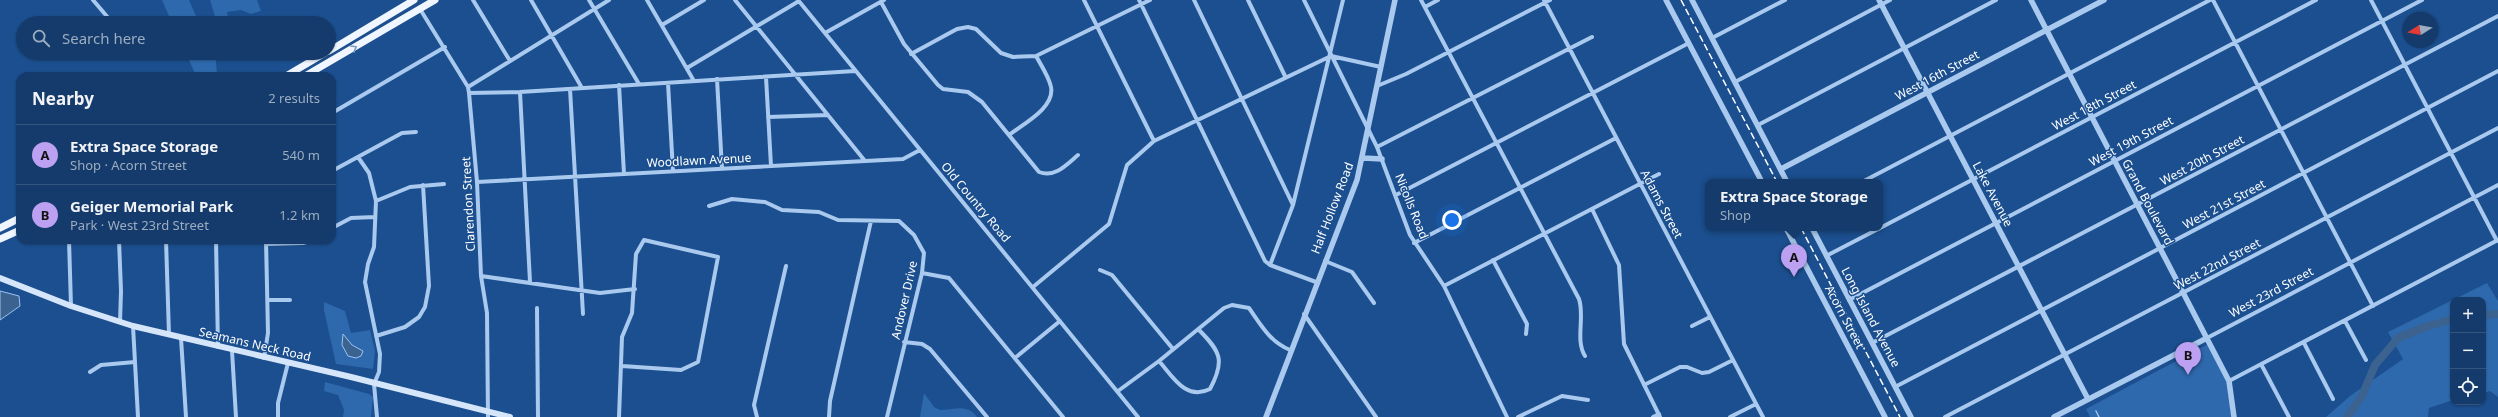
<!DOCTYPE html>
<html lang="en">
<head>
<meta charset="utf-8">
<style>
  :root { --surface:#143b6b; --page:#1d4271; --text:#f1f3f6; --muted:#9dadc1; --line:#33557e; --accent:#bca0f2 }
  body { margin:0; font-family:"Noto Sans",sans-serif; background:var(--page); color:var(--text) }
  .controls { position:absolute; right:12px; bottom:12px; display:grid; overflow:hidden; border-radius:8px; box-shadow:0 1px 3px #0004 }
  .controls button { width:36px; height:36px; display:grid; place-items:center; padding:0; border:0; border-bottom:1px solid var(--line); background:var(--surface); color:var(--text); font:20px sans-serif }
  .compass { position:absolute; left:2402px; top:12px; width:36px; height:36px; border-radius:50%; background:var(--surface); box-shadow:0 1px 3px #0004; rotate:259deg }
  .you { position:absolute; left:1452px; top:220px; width:14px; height:14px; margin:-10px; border:3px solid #fff; border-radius:50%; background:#1a73e8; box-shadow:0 0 0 6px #1a73e833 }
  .badge { display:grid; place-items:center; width:26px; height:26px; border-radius:50%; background:var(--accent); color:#111; font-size:13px; font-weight:700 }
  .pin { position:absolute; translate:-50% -33px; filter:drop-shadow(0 1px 2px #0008) }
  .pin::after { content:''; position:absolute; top:21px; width:14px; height:12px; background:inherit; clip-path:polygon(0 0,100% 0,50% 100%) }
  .popup { position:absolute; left:1705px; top:179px; width:178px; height:52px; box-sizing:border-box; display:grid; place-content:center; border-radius:8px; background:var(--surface); filter:drop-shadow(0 1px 3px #0005); font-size:13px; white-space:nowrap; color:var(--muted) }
  .popup b { font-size:15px; color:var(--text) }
  .popup::after { content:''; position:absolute; left:50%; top:100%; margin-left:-8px; border:8px solid transparent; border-top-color:var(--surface) }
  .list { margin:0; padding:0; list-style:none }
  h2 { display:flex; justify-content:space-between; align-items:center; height:52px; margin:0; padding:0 16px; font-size:17px }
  h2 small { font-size:13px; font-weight:400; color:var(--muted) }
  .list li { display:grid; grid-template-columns:26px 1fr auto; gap:12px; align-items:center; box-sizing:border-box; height:60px; padding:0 16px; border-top:1px solid var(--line) }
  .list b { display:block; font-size:15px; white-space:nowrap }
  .list p { margin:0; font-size:13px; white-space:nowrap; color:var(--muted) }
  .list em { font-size:13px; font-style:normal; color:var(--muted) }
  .icon { flex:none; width:22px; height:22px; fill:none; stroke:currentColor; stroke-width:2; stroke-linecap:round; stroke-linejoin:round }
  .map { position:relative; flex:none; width:2498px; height:417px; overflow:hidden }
  .search { position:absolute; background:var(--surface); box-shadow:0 1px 3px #0004; left:16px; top:16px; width:320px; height:44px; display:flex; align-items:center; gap:10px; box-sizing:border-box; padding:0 14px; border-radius:22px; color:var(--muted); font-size:15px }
  .panel { position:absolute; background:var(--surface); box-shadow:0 1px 3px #0004; left:16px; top:72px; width:320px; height:172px; border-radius:12px }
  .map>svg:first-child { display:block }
</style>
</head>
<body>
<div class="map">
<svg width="2498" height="417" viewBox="0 0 2498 417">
  <rect width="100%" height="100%" fill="#1b4f8f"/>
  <!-- green -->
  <path fill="#2e69ad" d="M162,0H189L199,23H172Z
    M210,0H257L261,11L251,14L241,10L227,12L229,23H217Z
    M186,53H212L216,61L217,76H196Z
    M2487,283L2498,301V397L2490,391L2483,393V300H2453V400L2429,408L2428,417H2326L2350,396L2403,359L2388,332Z
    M324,302L345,311L351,333L370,330L375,351L373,369L336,364L324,310Z
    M2210,343L2229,381L2232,417H2090L2086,409Z
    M325,382L369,394L373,397L371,417H343L344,410L338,395L324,391Z
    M924,393L934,407L940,410C954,410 967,403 977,417H920Z"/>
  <!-- water -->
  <path fill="#3c6290" stroke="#9cc4f0" d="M0,291L19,296L20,306L0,320Z
    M343,334L352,345L363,351L361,356L356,358L348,356L342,345Z"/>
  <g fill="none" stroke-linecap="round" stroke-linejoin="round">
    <!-- stream -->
    <path stroke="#9cc4f0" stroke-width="1.5" d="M2096,411L2099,417"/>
    <!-- river -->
    <path stroke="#3c6290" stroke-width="8" d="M2483,315L2498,314
      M2347,417L2362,396L2375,365L2398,338L2425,327L2453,319"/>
    <!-- minor -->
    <path stroke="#a9c9ee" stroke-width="4" d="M93,0L110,20L120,23
      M473,0L510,61
      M531,0L582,88
      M589,0L639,84
      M647,0L694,81
      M735,0L865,161
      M798,0L1138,417
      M1084,0L1154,141
      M1139,0L1265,261L1270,265L1316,282
      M1194,0L1293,205
      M1248,0L1285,76
      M1304,0L1377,147L1410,235L1444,286L1507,417
      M1421,0L1579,299C1585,317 1575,340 1585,356
      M1544,0L1763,417
      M2213,0L2373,306
      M2371,0L2497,241
      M881,2L904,44L938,85L943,89L968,92L982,102L1039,172C1055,178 1066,165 1078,155
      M1425,7L1438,0
      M420,9L468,87L469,93L477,182L481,276L487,313L488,417
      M662,25L704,0
      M825,33L884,0
      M1712,38L1785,0
      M911,54L957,29L968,27L976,29L1001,53L1013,57L1036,56L1150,0
      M687,68L799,1
      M766,77L771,166
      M717,79L722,169
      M1735,82L1890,0
      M668,83L673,171
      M619,85L624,174
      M1377,86L1406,74L1550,0
      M468,87L609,0
      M570,89L583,314
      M520,92L530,282
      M469,93L520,92L855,71
      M332,113L445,47
      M768,117L828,115
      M1758,125L1996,0
      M1009,135C1023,124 1055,108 1051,87C1049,77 1041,65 1036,56
      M1377,147L1592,37
      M358,157L369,173L376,201L374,247L368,264L365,282L380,354L379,372L374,384L377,417
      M332,171L402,133L416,132
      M477,182L903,159L920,150
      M1862,182L2210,0
      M1396,195L1689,43
      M376,201L410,187L444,184
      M709,206L732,199L765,202L782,210L819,212L838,220L899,221L914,235L924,253L922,273L887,417
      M1592,209L1619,265L1624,344L1660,417
      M332,228L351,218L375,217
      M1880,228L2316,0
      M69,240L71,306
      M119,240L121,291L120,322
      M166,240L169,335
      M216,240L218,347
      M1414,243L1616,138
      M266,244L303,243L313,240
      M1826,256L1880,228
      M1493,260L1527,324L1526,334
      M1325,261L1352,272L1374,303
      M1270,265L1293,205L1343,0
      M1100,270L1112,275L1173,349
      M922,273L949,278L1063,417
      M481,276L600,293L635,289
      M1444,286L1659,174
      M1033,287L1109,224L1127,165L1154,141L1331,56L1381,67
      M268,300H290
      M1849,300L2422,0
      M537,308L538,417
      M1304,314L1376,417
      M2345,321L2366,360
      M133,326L138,417
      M1692,326L1710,317
      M376,336L405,327L419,317L425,307L429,286L423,185
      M181,338L186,417
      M2207,338L2498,185
      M904,342L922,344L930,349L987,417
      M1872,343L2498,16
      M2304,343L2333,399
      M232,351L236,417
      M264,358L268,333L266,240
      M1015,358L1060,321
      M1159,361C1173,377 1186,401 1210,389C1225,361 1221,352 1199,330
      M2261,364L2289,417
      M90,372L101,365L135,362
      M2229,381L2498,240
      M1644,385L1680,367H1687L1702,373L1709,372L1733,360
      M1895,387L2498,71
      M1118,391L1159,361L1224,308L1232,305L1249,308C1261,325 1270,342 1290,350
      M278,417V403L288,363
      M619,417L622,337L632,313L636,254L644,240L718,257L698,362L681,370L622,366
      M757,417L754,405L786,266
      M829,417L830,401L871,221
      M1518,417L1562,396L1588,400
      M1653,417L1659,414
      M1730,417L1756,404
      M1945,417L2498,128"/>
    <!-- tertiary -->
    <path stroke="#a9c9ee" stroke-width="5.5" d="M1666,0L1762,182
      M1692,0L1787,182
      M1879,0L2088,399
      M2031,0L2229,381L2234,417
      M1363,158L1382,159
      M1781,169L2104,0
      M1786,228L1885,417
      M1812,228L1911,417
      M1266,417L1357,180L1395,0
      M2054,417L2207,338"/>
    <!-- secondary -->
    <path stroke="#d6e6fa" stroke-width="6" d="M0,278L71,306L133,326L351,377L510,417"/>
    <!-- primary -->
    <path stroke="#f0f6ff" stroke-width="7" d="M329,51L414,0
      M286,76L325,53
      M305,76L435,0
      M0,228L20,218
      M0,239L20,230"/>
    <!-- rail -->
    <path stroke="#fff" stroke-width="1.5" stroke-dasharray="7 3" stroke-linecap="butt" d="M1681,0L1777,182
      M1801,228L1900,417"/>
  </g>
  <!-- one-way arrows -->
  <defs><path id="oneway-chevron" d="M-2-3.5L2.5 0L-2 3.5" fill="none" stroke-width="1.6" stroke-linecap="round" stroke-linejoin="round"/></defs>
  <use stroke="#7b9ac1" href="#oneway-chevron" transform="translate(354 48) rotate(-30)"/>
  <g text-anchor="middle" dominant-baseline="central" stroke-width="3" stroke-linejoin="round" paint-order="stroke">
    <!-- street labels -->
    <g font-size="12" fill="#fff" stroke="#1b4f8f">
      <text transform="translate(1937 75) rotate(-28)">West 16th Street</text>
      <text transform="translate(2094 105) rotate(-28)">West 18th Street</text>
      <text transform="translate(2131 141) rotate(-28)">West 19th Street</text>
      <text transform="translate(699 160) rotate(-3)">Woodlawn Avenue</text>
      <text transform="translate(2202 160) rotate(-28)">West 20th Street</text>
      <text transform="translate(1993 194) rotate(62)">Lake Avenue</text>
      <text transform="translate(976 202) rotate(50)">Old Country Road</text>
      <text transform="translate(2148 202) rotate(62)">Grand Boulevard</text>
      <text transform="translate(468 204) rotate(-93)">Clarendon Street</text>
      <text transform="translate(1662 204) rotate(62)">Adams Street</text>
      <text transform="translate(2224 204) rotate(-28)">West 21st Street</text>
      <text transform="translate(1412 206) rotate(68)">Nicolls Road</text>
      <text transform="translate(1332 208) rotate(-69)">Half Hollow Road</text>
      <text transform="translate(2217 264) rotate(-28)">West 22nd Street</text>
      <text transform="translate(2271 292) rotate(-28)">West 23rd Street</text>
      <text transform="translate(904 300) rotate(-77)">Andover Drive</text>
      <text transform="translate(1845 317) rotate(62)">Acorn Street</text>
      <text transform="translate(1871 317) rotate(62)">Long Island Avenue</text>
      <text transform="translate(255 344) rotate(13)">Seamans Neck Road</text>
    </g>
  </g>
</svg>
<div class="controls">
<button>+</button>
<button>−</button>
<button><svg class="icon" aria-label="locate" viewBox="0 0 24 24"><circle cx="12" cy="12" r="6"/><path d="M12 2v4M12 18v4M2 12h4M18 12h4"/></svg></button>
</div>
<svg class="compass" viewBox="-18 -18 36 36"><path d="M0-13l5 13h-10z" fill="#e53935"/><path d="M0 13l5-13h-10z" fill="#9dadc1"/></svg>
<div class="you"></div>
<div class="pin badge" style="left:1794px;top:277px">A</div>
<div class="popup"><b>Extra Space Storage</b>Shop</div>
<div class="pin badge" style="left:2188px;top:375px">B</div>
<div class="search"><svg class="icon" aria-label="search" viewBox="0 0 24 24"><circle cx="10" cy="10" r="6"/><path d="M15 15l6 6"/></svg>Search here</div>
<section class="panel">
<h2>Nearby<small>2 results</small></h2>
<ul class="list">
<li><span class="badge">A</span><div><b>Extra Space Storage</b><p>Shop · Acorn Street</p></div><em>540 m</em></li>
<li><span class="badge">B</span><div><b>Geiger Memorial Park</b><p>Park · West 23rd Street</p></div><em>1.2 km</em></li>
</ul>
</section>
</div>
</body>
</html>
